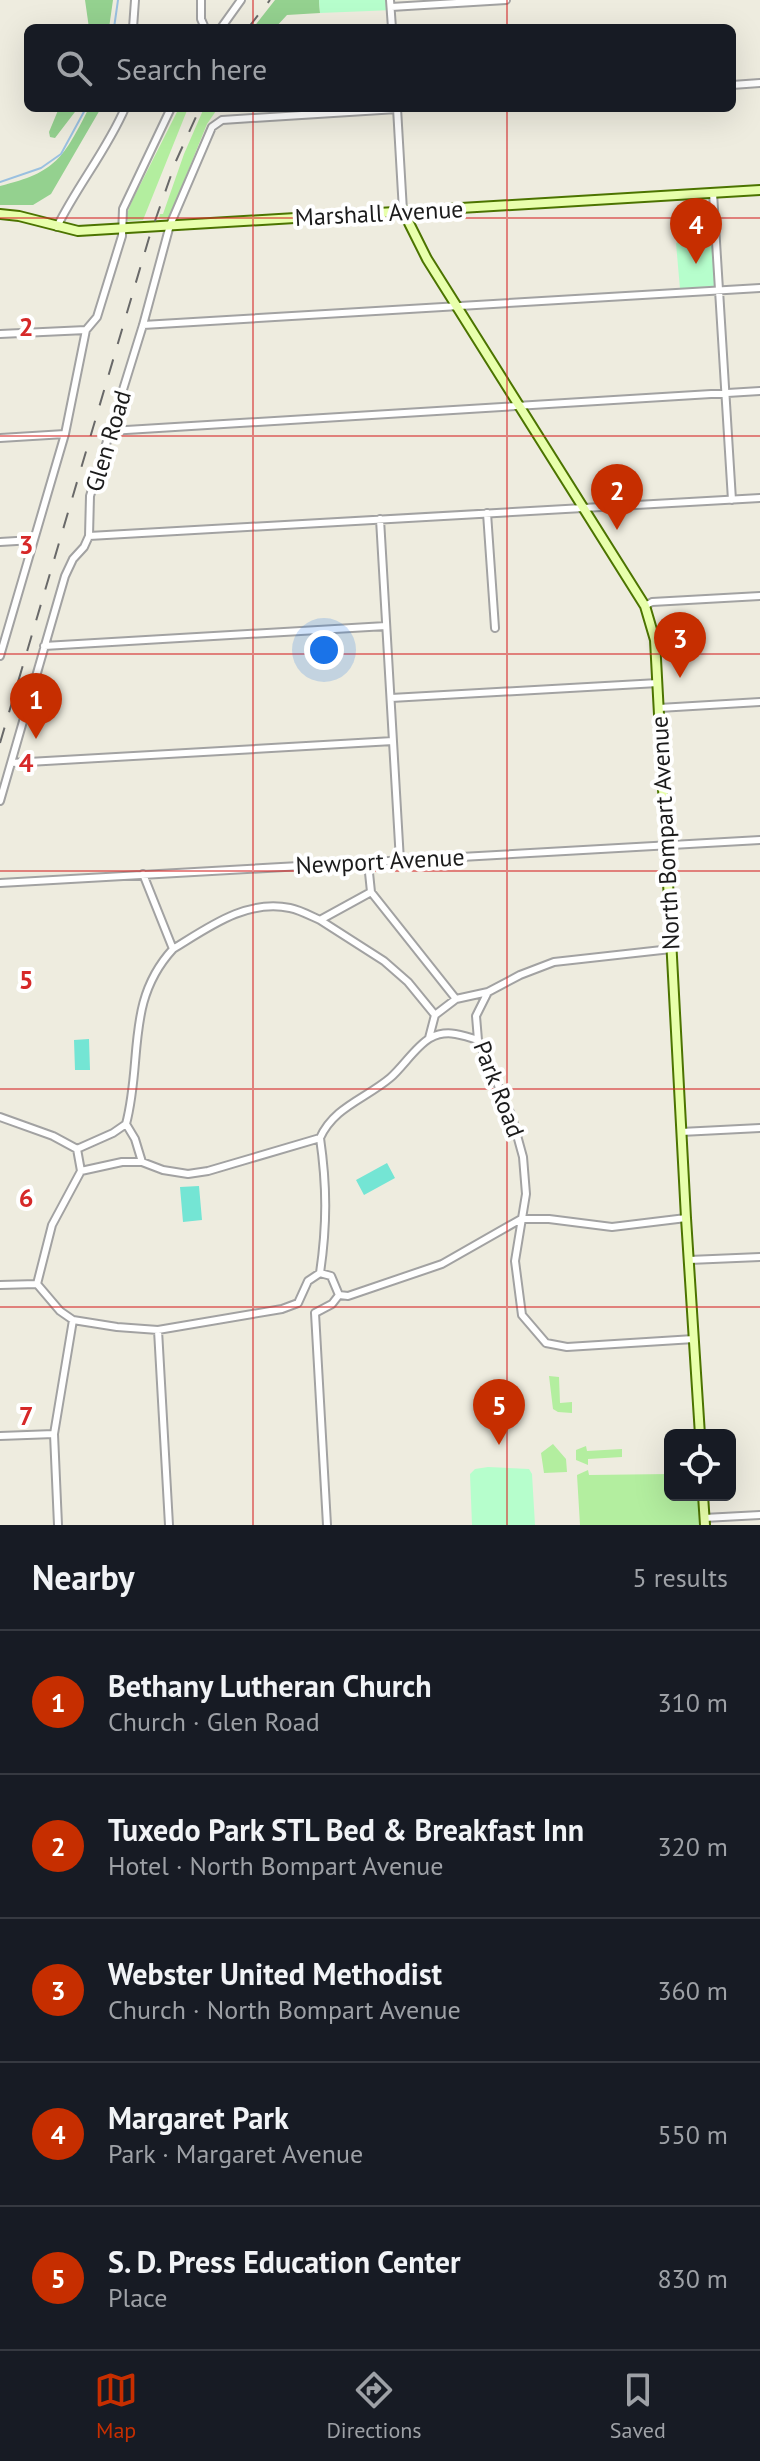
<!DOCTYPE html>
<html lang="en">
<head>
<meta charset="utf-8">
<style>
  :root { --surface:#171b24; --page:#20242c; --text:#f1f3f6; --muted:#9ea1a6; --line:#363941; --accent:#c62e00 }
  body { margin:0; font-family:"PT Sans",sans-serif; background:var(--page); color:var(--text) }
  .controls { position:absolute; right:24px; bottom:24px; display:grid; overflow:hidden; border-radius:12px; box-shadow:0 8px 32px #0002 }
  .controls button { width:72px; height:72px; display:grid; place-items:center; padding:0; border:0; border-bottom:2px solid var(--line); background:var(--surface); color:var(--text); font:40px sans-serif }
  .you { position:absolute; left:324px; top:650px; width:28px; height:28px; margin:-20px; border:6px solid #fff; border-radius:50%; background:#1a73e8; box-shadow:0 0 0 12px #1a73e833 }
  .badge { display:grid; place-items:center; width:52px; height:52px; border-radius:50%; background:var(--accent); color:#fff; font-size:26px; font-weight:700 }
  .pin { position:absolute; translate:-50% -66px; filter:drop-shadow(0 2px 4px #0008) }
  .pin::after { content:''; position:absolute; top:42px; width:28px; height:24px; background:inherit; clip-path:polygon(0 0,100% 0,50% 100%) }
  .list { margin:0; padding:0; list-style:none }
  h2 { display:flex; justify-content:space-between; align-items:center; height:104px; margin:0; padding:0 32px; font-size:34px }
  h2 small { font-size:26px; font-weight:400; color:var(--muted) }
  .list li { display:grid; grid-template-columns:52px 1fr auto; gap:24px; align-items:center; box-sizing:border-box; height:144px; padding:0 32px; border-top:2px solid var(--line) }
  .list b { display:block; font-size:30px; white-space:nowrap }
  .list p { margin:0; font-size:26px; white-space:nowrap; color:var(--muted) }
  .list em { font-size:26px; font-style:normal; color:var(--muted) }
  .icon { flex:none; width:44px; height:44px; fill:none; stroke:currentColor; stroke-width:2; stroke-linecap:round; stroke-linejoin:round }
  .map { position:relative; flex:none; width:760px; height:1525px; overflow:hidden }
  .search { position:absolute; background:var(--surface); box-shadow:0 8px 32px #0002; left:24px; right:24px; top:24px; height:88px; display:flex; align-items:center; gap:20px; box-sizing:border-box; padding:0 28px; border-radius:12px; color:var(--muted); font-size:30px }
  .sheet { height:824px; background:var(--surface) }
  nav { display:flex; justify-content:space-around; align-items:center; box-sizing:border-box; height:112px; border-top:2px solid var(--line); background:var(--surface); font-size:22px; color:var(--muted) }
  nav a { display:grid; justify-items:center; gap:4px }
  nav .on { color:var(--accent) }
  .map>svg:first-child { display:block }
</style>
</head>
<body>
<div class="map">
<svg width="760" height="1525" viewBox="0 0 760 1525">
  <rect width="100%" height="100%" fill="#eeecdf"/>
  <!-- grass -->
  <path fill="#b3ee9f" d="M179,108H188L143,220L128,221L126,216L132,201Z
    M204,108H218L207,124L169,218H159L160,214H163L184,154Z
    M549,1376L559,1377L560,1403L572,1402V1413L558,1412L553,1409Z
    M553,1444L566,1459L567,1472L544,1473L541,1453Z
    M586,1446L587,1451L622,1449V1457L588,1459V1465L576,1460V1450Z
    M588,1470L589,1475L670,1474V1495H698L699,1525H580L577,1475Z"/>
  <!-- forest -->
  <path fill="#94d18f" d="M85,0H113L109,28H89Z
    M275,0H319L320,13L287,15L275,28H253Z
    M59,108H78L55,138L50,137L49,132Z
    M89,108H101L51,194L33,205H0V186C57,172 63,158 89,108Z"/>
  <!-- park -->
  <path fill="#b6fecc" d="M319,0H394V10L320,13Z
    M713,240L714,286L680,289L676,243Z
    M488,1467L529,1469L532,1474L535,1525H472L470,1474L475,1469Z"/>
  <!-- pitch -->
  <path fill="#74e5d4" d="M89,1039L90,1070H75L74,1040Z
    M387,1163L395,1178L364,1195L356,1180Z
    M199,1186L202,1220L183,1222L180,1187Z"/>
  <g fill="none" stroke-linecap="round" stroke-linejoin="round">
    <!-- stream -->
    <path stroke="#9ac0e0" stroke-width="2" d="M114,28L118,0
      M0,182L41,168L61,154L86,108"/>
    <!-- street casing -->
    <g stroke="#a2a2a2" stroke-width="10">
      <path id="street" d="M201,0V19L205,28
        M390,0L392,28
        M391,7L506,0
        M133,28L135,0
        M221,28L241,0
        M732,85L760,83
        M397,108L403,211
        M713,193L732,500
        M57,227C77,186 107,150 125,108
        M143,325L760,288
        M0,334L86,330
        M110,431L760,391
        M0,438L65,434
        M487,513L495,628
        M380,519L400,861
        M89,536L760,498
        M0,542L33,540
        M645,606L652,602L760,596
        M44,646L386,626
        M0,656L65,434L86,330L97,317L122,236L123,209L171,108
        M391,698L658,683
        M659,708L760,702
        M11,763L393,741
        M0,801L65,576L73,559L84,547L89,536L90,496L143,325L170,225L212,127L222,120L397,109
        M0,883L760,840
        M371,892L456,999L488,992L520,975L554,962L671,949
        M320,920L384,961L408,982L435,1015
        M173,949C209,927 246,899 290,908C300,910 311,916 320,920L371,892L368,863
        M488,992L476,1016L478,1040L512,1117L523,1157L526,1194L515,1261L522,1315L546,1343L567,1347L694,1339
        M435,1015L456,999
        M429,1038L435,1015
        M0,1117L53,1136L77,1149L113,1133L126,1124
        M681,1132L760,1128
        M142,1162L135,1139L126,1124C143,1060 125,1001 173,949L143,874
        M81,1171L122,1162H142L163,1170L188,1174L208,1171L320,1138C334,1107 365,1099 390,1078C403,1067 415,1047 430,1038C447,1029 461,1035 478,1040
        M689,1260L760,1257
        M320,1273L331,1276L339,1295
        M37,1284L60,1311L73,1320L117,1327L158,1330L282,1309L298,1303
        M37,1284L52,1225L81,1171L77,1149
        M0,1285L37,1284
        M339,1295L348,1296L442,1264L521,1219H549L612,1227L686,1218
        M298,1303L308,1281L320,1273C327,1225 327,1186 320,1138
        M315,1313L327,1525
        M315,1313L332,1304L339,1295
        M158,1330L169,1525
        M0,1436L54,1434
        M704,1518L760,1515
        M58,1525L54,1434L73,1320"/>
    </g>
    <!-- secondary casing -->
    <g stroke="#4c7400" stroke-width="12">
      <path id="secondary" d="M403,211L427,259L645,606L655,640L686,1218L700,1435
        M0,214L19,216L78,231L760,190
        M703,1495L705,1525"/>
    </g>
    <!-- street -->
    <use href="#street" stroke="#fff" stroke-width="6"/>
    <!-- secondary -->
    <use href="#secondary" stroke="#e8ffac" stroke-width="8"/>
    <!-- rail -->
    <path stroke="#696969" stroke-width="2" stroke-dasharray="16 16" stroke-linecap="butt" d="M248,28L270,0
      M0,743L149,238L176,161L200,108"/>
  </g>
  <!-- grid -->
  <path fill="none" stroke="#d62828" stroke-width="2" stroke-opacity="0.55" d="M253,0V28M507,0V28M253,108V1525M507,108V1525M0,218H760M0,436H760M0,654H760M0,871H760M0,1089H760M0,1307H760"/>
  <g text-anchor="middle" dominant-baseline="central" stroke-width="8" stroke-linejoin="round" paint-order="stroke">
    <!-- street labels -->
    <g font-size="24" fill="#1b1b1b" stroke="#fff">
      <text transform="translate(379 213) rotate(-3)">Marshall Avenue</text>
      <text transform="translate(108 441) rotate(-73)">Glen Road</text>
      <text transform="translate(665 833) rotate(-93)">North Bompart Avenue</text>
      <text transform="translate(380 861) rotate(-3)">Newport Avenue</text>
      <text transform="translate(499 1089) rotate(69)">Park Road</text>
    </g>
  </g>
  <g font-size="26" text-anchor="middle" font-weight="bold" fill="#d62828" stroke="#fff" stroke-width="8" stroke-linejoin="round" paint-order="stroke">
    <text x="26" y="336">2</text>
    <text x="26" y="554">3</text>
    <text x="26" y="772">4</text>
    <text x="26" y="989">5</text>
    <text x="26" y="1207">6</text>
    <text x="26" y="1425">7</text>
  </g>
</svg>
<div class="controls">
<button><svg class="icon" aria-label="locate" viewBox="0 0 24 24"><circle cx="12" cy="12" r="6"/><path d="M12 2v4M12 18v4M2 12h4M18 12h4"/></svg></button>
</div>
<div class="you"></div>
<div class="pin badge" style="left:36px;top:739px">1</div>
<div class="pin badge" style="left:617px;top:530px">2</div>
<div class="pin badge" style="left:680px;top:678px">3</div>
<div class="pin badge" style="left:696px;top:264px">4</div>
<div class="pin badge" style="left:499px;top:1445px">5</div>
<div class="search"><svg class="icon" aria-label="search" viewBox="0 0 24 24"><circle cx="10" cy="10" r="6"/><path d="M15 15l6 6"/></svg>Search here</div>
</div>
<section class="sheet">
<h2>Nearby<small>5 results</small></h2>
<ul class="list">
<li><span class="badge">1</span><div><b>Bethany Lutheran Church</b><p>Church · Glen Road</p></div><em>310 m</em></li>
<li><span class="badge">2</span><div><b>Tuxedo Park STL Bed &amp; Breakfast Inn</b><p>Hotel · North Bompart Avenue</p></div><em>320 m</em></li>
<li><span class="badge">3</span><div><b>Webster United Methodist</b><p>Church · North Bompart Avenue</p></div><em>360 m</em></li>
<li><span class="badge">4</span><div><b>Margaret Park</b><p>Park · Margaret Avenue</p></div><em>550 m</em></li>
<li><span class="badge">5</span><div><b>S. D. Press Education Center</b><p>Place</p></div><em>830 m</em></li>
</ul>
</section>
<nav>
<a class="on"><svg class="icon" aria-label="map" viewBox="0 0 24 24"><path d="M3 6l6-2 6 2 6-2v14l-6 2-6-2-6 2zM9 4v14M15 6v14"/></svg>Map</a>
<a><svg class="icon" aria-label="directions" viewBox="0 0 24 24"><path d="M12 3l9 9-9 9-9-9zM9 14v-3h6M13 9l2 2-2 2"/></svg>Directions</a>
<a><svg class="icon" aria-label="saved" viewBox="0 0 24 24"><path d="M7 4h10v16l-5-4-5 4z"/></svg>Saved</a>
</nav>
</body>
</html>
